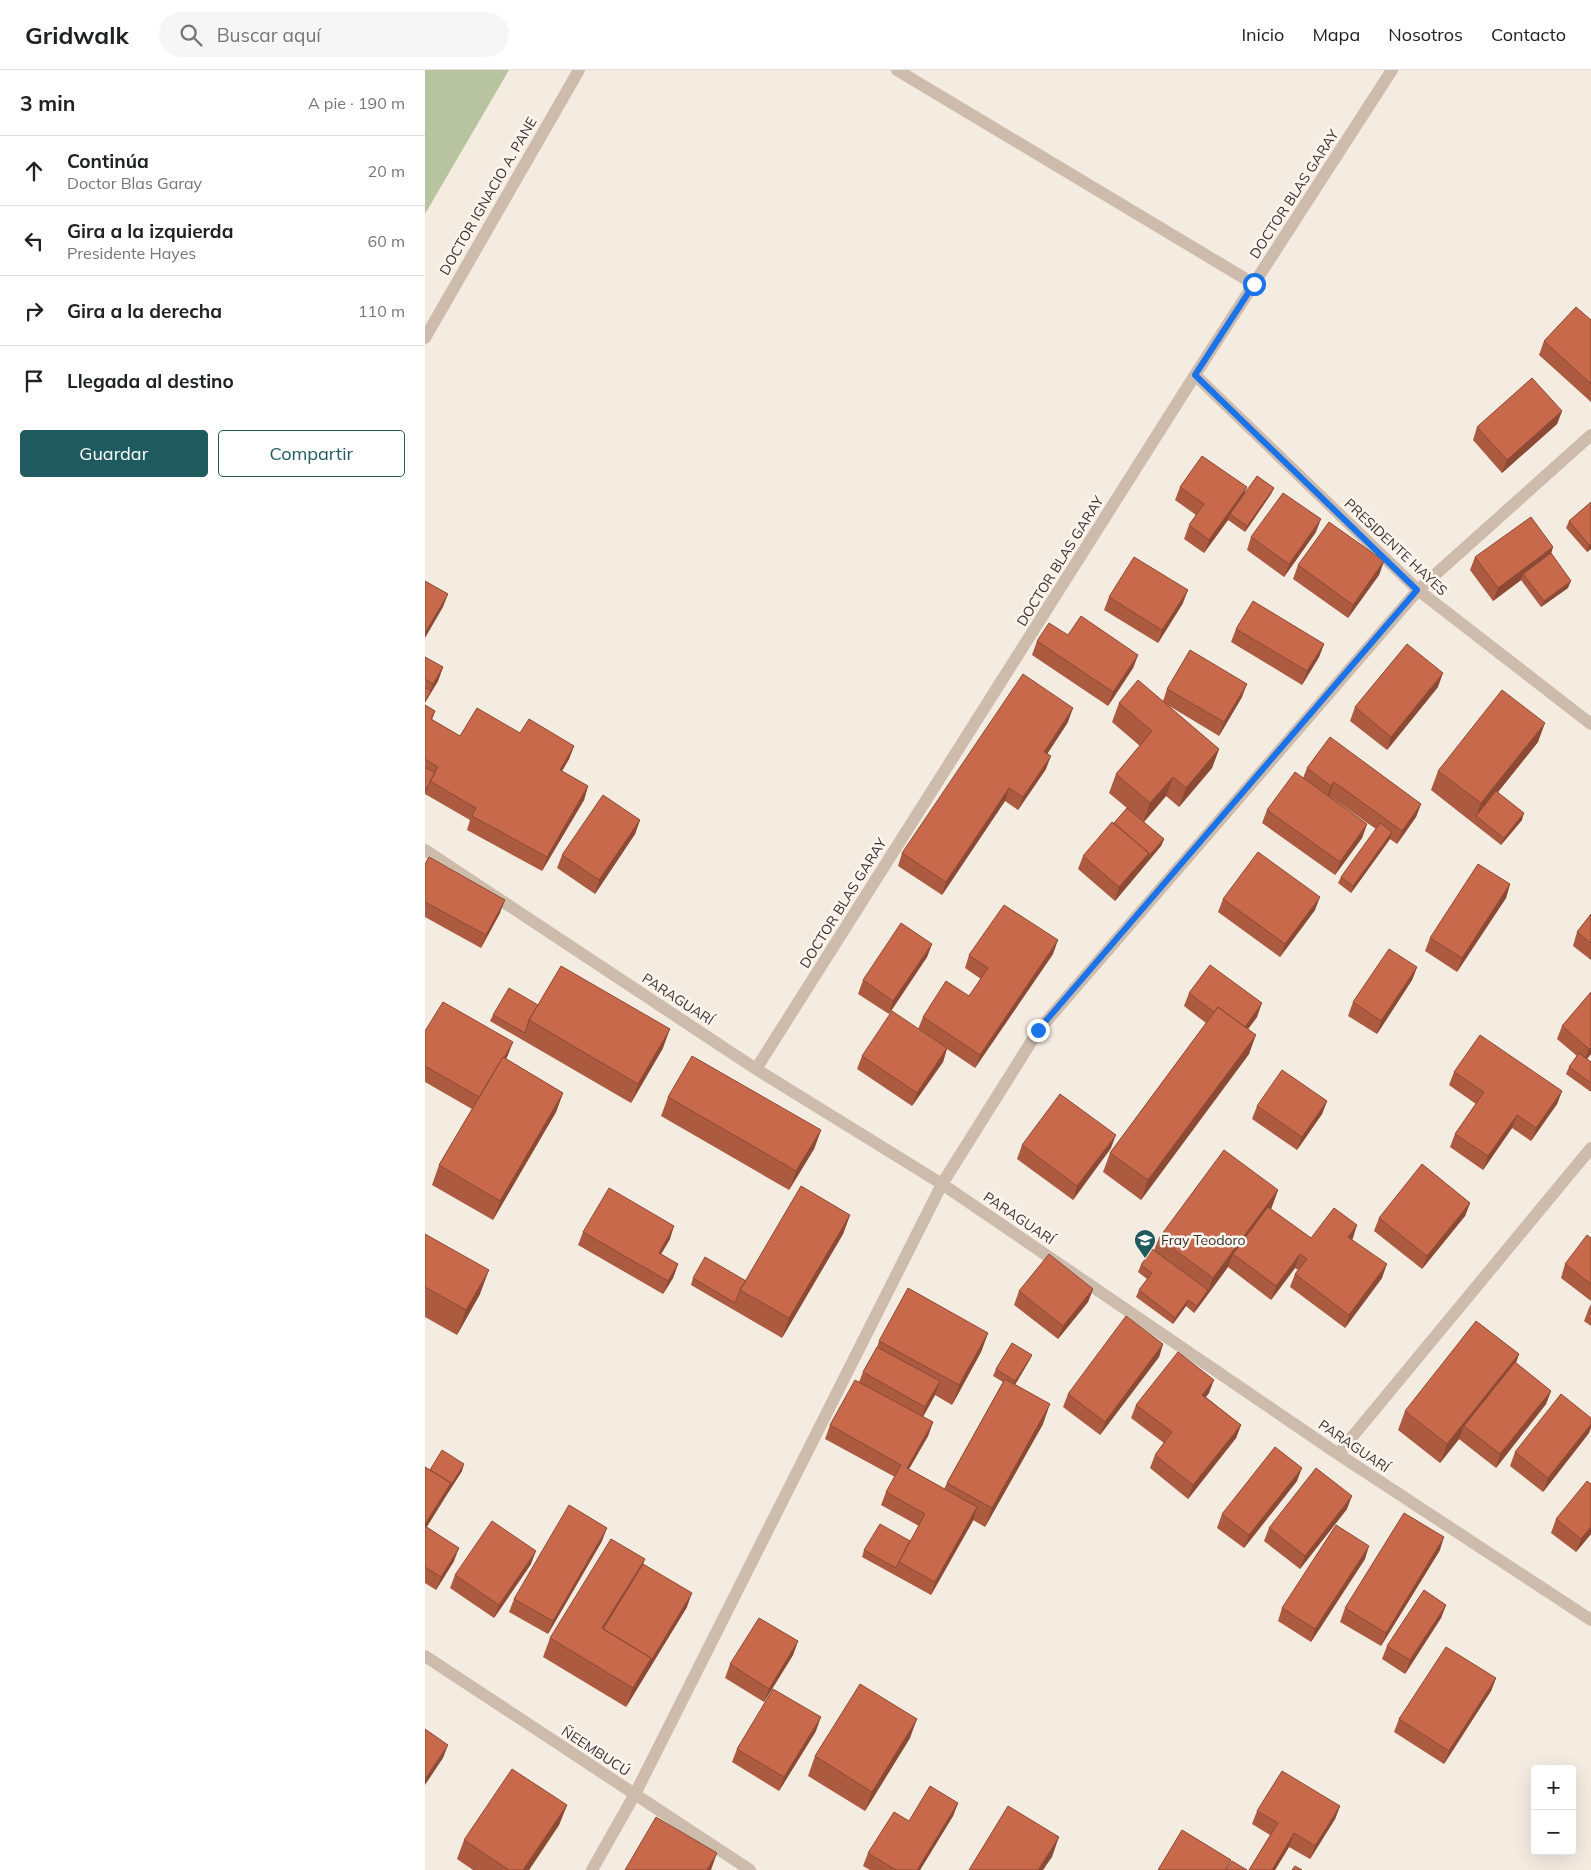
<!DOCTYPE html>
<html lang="es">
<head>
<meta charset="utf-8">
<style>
  :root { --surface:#fff; --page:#f6f6f6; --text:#202124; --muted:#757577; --line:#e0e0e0; --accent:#1f5a5e }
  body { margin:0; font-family:Mulish,sans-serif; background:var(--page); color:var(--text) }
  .controls { position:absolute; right:15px; bottom:15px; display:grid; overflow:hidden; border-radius:5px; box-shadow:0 5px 20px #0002 }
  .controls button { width:45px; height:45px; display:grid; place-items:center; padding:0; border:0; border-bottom:1px solid var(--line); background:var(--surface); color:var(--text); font:25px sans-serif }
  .stop { position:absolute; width:15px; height:15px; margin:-11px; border:4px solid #1a73e8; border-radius:50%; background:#fff }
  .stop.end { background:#1a73e8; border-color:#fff; box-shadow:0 1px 5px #0008 }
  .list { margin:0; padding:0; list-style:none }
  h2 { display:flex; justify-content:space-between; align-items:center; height:65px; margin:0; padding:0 20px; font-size:21px }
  h2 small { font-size:16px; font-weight:400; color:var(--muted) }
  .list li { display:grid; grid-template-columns:32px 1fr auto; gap:15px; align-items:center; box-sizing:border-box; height:70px; padding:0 20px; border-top:1px solid var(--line) }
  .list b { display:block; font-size:19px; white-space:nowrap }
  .list p { margin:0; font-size:16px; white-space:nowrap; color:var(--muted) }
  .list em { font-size:16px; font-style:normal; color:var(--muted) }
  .actions { display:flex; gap:10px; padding:15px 20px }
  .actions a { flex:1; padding:11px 0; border:1px solid var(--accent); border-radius:5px; text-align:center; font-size:18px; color:var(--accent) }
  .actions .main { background:var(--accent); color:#fff }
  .icon { flex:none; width:28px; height:28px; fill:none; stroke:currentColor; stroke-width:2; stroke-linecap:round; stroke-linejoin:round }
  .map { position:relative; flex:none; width:1166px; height:1800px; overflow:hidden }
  header { display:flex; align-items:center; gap:30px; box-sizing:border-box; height:70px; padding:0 25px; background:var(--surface); border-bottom:1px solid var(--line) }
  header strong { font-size:24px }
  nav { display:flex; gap:28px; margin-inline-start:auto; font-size:18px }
  .search { width:350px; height:45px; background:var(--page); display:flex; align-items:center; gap:12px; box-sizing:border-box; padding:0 18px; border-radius:28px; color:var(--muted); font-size:19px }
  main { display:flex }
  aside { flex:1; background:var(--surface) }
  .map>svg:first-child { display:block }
</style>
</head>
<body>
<header>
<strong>Gridwalk</strong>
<div class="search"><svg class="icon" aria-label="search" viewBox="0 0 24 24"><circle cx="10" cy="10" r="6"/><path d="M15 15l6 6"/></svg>Buscar aquí</div>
<nav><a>Inicio</a><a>Mapa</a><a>Nosotros</a><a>Contacto</a></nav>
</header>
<main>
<aside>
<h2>3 min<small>A pie · 190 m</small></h2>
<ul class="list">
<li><svg class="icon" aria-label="ahead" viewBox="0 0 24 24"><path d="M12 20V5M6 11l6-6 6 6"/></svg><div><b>Continúa</b><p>Doctor Blas Garay</p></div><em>20 m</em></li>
<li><svg class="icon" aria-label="left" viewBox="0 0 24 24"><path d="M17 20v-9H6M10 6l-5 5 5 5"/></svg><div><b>Gira a la izquierda</b><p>Presidente Hayes</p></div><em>60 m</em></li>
<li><svg class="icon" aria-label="right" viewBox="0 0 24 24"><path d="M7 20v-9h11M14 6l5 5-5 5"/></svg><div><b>Gira a la derecha</b></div><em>110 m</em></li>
<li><svg class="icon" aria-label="arrive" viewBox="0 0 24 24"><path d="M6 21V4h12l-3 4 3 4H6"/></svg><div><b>Llegada al destino</b></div></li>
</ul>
<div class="actions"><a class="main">Guardar</a><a>Compartir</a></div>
</aside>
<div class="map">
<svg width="1166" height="1800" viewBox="0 0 1166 1800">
  <rect width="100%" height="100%" fill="#f4ebe1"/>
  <!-- green -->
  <path fill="#b8c4a0" d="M0,0H84L0,144Z"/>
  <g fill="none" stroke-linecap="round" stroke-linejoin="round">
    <!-- minor -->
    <path stroke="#cdbbac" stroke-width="12" d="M472,0L829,214
      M0,268L154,0
      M770,305L993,520L1166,654
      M0,780L331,999L517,1114L913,1384L1166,1550
      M331,999L770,305L967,0
      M913,1384L1166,1078
      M0,1586L325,1800
      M167,1800L210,1724L517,1114L613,961L993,520L1166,365"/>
  </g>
  <!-- wall -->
  <path fill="#ac5a40" d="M1166,250V332L1114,285L1119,271Z
    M1137,341L1132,354L1077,403L1048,370L1052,357Z
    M755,417L819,424L849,418L846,424L820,462L803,450L779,483L759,469L764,455L771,445L750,430Z
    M1166,432V479L1162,482L1141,458L1144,451Z
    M891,462L859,507L822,480L826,467Z
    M1128,477L1126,483L1143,518L1116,537L1096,510L1068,531L1045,500L1050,487Z
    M959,491L954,505L923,548L868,509L873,495Z
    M684,527L758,533L733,573L679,540Z
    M811,559L899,574L894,587L877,615L806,572Z
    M643,565L713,585L708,598L683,636L607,585L612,571Z
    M0,587L18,597L13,611L0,633Z
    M1013,617L962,680L925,651L930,637Z
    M742,619L817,627L794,666L741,634L794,679L787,698L754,737L741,726L719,752L739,769L736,776L690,831L653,799L658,786L689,753L702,738L684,723L691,704L715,676L687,652L694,633L738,631Z
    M0,635L10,641L7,650L35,666L95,663L149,676L144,689L137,701L163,716L159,730L117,801L42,760L45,750L0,724L1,723L0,724Z
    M643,652L622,684L621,699L593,740L580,731L517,825L473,796L477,783Z
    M1113,672L1073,722L1097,750L1076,775L1006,720L1013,701Z
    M882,698L996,734L991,747L972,774L965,769L926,823L913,813L916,807L951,759L904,726L942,754L937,768L910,805L837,753L842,740L878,708Z
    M215,750L210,764L170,824L132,798L137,785Z
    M0,794L75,843L56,878L0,847Z
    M1085,814L1081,828L1032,902L1000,881L1005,868Z
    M798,829L890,840L855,887L793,842Z
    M1166,844V890L1148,876L1152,862Z
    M507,874L502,887L464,944L433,924L438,910Z
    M628,884L550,998L522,979L518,992L487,1036L432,999L437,986L493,959L498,947L544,926L556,909L540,898L544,885Z
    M992,897L987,910L952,964L923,946L928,932Z
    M1166,922V984L1162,989L1166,992V1022L1141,1004L1144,997L1152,986L1132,969L1137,956Z
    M764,923L832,947L823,959L824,984L716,1130L678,1102L685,1083L781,953L759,936Z
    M113,935L238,978L206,1033L65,951L68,945Z
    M0,961L83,985L81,989L138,1023L131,1042L68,1150L7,1115L14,1095L47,1039L0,1012Z
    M1029,1002L1137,1021L1132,1034L1106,1071L1087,1058L1058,1100L1025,1077L1030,1064L1051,1034L1024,1015Z
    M243,1027L396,1060L389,1079L364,1120L236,1046Z
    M902,1031L897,1044L872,1080L827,1049L832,1036Z
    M597,1075L686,1078L648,1130L592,1089Z
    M853,1120L846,1139L886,1168H928L927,1169L957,1208L920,1258L865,1217L870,1204L873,1200L870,1198L846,1230L803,1197L769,1243L761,1236L748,1254L711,1227L714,1220L722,1209L713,1202L716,1195L729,1180L734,1168Z
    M1045,1133L1040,1146L997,1199L949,1161L954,1148Z
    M425,1145L418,1164L357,1268L266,1215L268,1208L321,1211Z
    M158,1162L245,1169L236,1184L253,1194L248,1208L238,1224L153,1175Z
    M0,1164L55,1224L32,1265L0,1247Z
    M1166,1168V1231L1136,1208L1140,1194Z
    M668,1219L663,1232L633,1269L589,1235L594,1221Z
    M1166,1234V1256L1159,1251L1164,1238Z
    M563,1263L556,1282L527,1335L510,1325L498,1347L508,1352L503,1366L484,1399L519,1419L522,1413L578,1312L568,1306L571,1299L607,1285L604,1291L590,1315L618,1354L560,1457L548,1450L506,1525L437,1487L439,1480L485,1471L494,1456L456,1435L461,1422L470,1407L400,1369L405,1355L434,1312L438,1302L452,1277L454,1271Z
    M738,1274L734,1287L675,1365L638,1337L643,1324Z
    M1094,1284L1091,1293L1126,1321L1121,1334L1071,1398L1034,1369L1015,1393L973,1360L980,1341Z
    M784,1323L781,1327L816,1355L811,1368L763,1429L725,1398L730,1385L739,1373L706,1348L711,1335Z
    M1164,1363L1118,1422L1085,1396L1090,1382Z
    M0,1397L5,1400L37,1401L1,1457L29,1491L11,1520L0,1513Z
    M872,1411L819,1478L792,1458L797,1444Z
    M1166,1414V1464L1151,1482L1126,1463L1131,1449Z
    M922,1439L875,1499L839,1471L844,1458Z
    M177,1471L123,1564L84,1542L89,1529Z
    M1015,1480L956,1576L915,1552L920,1538Z
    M940,1489L886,1572L853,1551L857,1538Z
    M106,1494L69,1548L25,1518L30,1505Z
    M217,1495L262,1537L201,1637L118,1587L125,1568Z
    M1021,1535L1016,1548L980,1604L957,1589L962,1576Z
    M373,1571L368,1585L339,1632L300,1608L305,1594Z
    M1071,1608L1066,1621L1019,1694L969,1662L974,1649Z
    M391,1661L354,1721L307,1692L312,1679Z
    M485,1668L440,1741L383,1706L390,1686Z
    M533,1733L528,1746L495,1800H445L438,1796L443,1783L484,1751Z
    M142,1735L134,1755L104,1800H48L32,1789L39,1770Z
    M915,1736L910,1749L885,1789L864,1777L850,1800H824L845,1765L827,1754L832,1741Z"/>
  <!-- shaded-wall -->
  <path fill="#8c4a34" d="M1137,341L1132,354L1077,403L1082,390Z
    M822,417L817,430L805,444L803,450L779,483L784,470Z
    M849,418L846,424L820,462L822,456Z
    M896,449L891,462L859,507L864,494Z
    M1166,474V479L1162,482L1164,475Z
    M1128,477L1124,490L1098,504L1096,510L1068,531L1073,518Z
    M959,491L954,505L923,548L928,535Z
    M1146,511L1143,518L1116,537L1119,531Z
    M763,520L758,533L733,573L737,560Z
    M23,524L18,537L0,568V563Z
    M899,574L894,587L877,615L882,601Z
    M713,585L708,598L683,636L688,622Z
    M18,597L13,611L3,627L8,614Z
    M1018,603L1013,617L962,680L966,667Z
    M822,614L817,627L794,666L799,652Z
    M648,638L643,652L615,695L619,682Z
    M1120,653L1113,672L1053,747L1051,746L1056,733Z
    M149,676L144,689L130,713L135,700Z
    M794,679L787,698L754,737L761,718Z
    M626,686L621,699L593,740L598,727Z
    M748,707L741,726L718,753L725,733Z
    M909,712L904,726L901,730L906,716Z
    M163,716L159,730L117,801L122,787Z
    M584,718L580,731L517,825L521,812Z
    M996,734L991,747L972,774L977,761Z
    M1099,743L1097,750L1076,775L1079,768Z
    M215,750L210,764L170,824L174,810Z
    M942,754L937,768L910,805L915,792Z
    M967,762L965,769L926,823L928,816Z
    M739,769L736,776L690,831L694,817L724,783Z
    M1085,814L1081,828L1032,902L1037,888Z
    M895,827L890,840L855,887L860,874Z
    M80,830L75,843L56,878L61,865Z
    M633,870L628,884L550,998L555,985Z
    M507,874L502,887L464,944L468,931Z
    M992,897L987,910L952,964L956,951Z
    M837,933L832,947L811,975L816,962Z
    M245,959L238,978L206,1033L213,1014Z
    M831,965L824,984L716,1130L723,1110Z
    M88,972L83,985L50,1041L55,1027Z
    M1166,977V984L1159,992L1164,979Z
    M522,978L518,992L487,1036L492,1023Z
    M1137,1021L1132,1034L1106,1071L1111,1058Z
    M138,1023L131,1042L68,1150L75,1131Z
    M902,1031L897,1044L872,1080L877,1067Z
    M1092,1045L1087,1058L1058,1100L1063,1086Z
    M396,1060L389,1079L364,1120L371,1101Z
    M691,1065L686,1078L648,1130L652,1116Z
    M853,1120L846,1139L808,1184L803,1197L781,1227L788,1208Z
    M1045,1133L1040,1146L997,1199L1002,1186Z
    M425,1145L418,1164L357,1268L364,1248Z
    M932,1155L928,1168L919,1180L923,1167Z
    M249,1156L245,1169L229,1196L234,1183Z
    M875,1184L870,1198L846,1230L851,1216Z
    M253,1194L248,1208L238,1224L243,1211Z
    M962,1194L957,1208L920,1258L924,1245Z
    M64,1200L55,1224L32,1265L41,1240Z
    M668,1219L663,1232L633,1269L638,1256Z
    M783,1220L781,1227L769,1243L772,1236Z
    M763,1230L761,1236L748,1254L750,1248Z
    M563,1263L556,1282L527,1335L534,1315Z
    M738,1274L734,1287L675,1365L680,1352Z
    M1094,1284L1087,1303L1039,1356L1034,1369L1015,1393L1022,1374Z
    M607,1285L604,1291L588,1318L590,1311Z
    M789,1310L784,1323L772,1338L777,1325Z
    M515,1311L510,1325L496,1350L500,1337Z
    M1126,1321L1121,1334L1071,1398L1075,1384Z
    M625,1334L618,1354L560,1457L567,1438Z
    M508,1352L503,1366L477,1411L482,1398Z
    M1166,1354V1358L1164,1363L1118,1422L1123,1408Z
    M816,1355L811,1368L763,1429L768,1415Z
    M39,1394L37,1401L21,1426L23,1420Z
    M877,1398L872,1411L819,1478L824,1465Z
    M26,1413L21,1426L0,1460V1454Z
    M927,1426L922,1439L875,1499L880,1486Z
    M552,1437L548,1451L506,1525L510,1512Z
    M1166,1457V1464L1151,1482L1156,1469Z
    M182,1458L177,1471L123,1564L128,1551Z
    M1019,1467L1015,1480L956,1576L961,1563Z
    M944,1476L940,1489L886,1572L890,1559Z
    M34,1478L29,1491L11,1520L16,1507Z
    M111,1481L106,1494L69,1548L74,1535Z
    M220,1489L213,1508L177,1566V1558Z
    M267,1523L262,1537L201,1637L208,1618Z
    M1021,1535L1016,1548L980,1604L985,1590Z
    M373,1571L368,1585L339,1632L344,1619Z
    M1071,1608L1066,1621L1019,1694L1024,1681Z
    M396,1647L391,1661L354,1721L359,1707Z
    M492,1649L485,1668L440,1741L447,1722Z
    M23,1675L18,1688L0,1715V1709Z
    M533,1733L528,1746L495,1800H492Z
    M142,1735L134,1755L104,1800H98Z
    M915,1736L910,1749L885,1789L890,1776Z
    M869,1763L864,1777L850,1800H847Z
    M634,1767L627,1787L618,1800H613Z
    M292,1783L286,1800H282Z"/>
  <!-- building -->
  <path fill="#c8694b" stroke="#8c4a34" d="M1151,237L1166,250V314L1119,271Z
    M1107,308L1137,341L1082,390L1052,357Z
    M777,386L822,417L784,470L764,455L779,434L755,417Z
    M832,406L849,418L822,456L805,444Z
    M858,423L896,449L864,494L826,467Z
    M1166,432V474L1164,475L1144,451Z
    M1106,447L1128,477L1073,518L1050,487Z
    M904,452L959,491L928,535L873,495Z
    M1126,483L1146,511L1119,531L1098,504Z
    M709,487L763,520L737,560L684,527Z
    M0,511L23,524L0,563Z
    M828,531L899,574L882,601L811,559Z
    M656,546L713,585L688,622L612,571L624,553L643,565Z
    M982,574L1018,603L966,667L930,637Z
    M765,580L822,614L799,652L742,619Z
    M0,587L18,597L8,614L0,609Z
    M598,604L648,638L619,682L626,686L598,727L584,718L521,812L477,783Z
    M713,610L794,679L761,718L748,707L725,733L691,704L727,661L694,633Z
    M0,617L6,621L0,631Z
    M1077,620L1120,653L1056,733L1013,701Z
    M0,635L10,641L6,649L35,666L52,638L95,663L104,649L149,676L135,700L163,716L122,787L47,746L51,738L5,711L13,697L0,689Z
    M905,667L996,734L977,761L909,712L906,716L882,698Z
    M0,697L10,703L0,721Z
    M870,702L942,754L915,792L842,740Z
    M1071,721L1099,743L1079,768L1051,746Z
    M178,725L215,750L174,810L137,785Z
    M702,738L739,769L721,789L724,783L689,753Z
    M687,752L724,783L694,817L658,786Z
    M955,753L967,762L928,816L916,807Z
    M833,782L895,827L860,874L798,829Z
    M4,787L80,830L61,865L0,832V794Z
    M1053,794L1085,814L1037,888L1005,868Z
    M579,835L633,870L555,985L498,947L521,911L544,926L563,898L544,885Z
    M1166,844V873L1152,862Z
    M476,853L507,874L468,931L438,910Z
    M964,879L992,897L956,951L928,932Z
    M785,895L837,933L820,957L793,937L789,942L764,923Z
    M136,896L245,959L213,1014L104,950Z
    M84,918L113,935L104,950L100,963L68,945Z
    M1166,922V977L1164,979L1137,956Z
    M18,932L88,972L79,988L78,987L54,1027L0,996V961Z
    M793,937L831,965L723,1110L685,1083Z
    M467,941L522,978L492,1023L437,986Z
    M1055,965L1137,1021L1111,1058L1092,1045L1063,1086L1030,1064L1059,1022L1029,1002Z
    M1154,983L1166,992V1013L1144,997Z
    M267,986L396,1060L371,1101L243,1027Z
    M78,987L138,1023L75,1131L14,1095Z
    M857,1000L902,1031L877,1067L832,1036Z
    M635,1024L691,1065L652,1116L597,1075Z
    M799,1080L853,1120L788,1208L734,1168Z
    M997,1094L1045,1133L1002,1186L954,1148Z
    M376,1116L425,1145L364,1248L315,1220Z
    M184,1118L249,1156L234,1183L253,1194L243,1211L158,1162Z
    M843,1137L886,1168L909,1138L932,1155L923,1167L962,1194L924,1245L870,1204L882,1189L875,1184L851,1216L808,1184Z
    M0,1164L64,1200L41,1240L0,1217Z
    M1162,1165L1166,1168V1214L1140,1194Z
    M727,1179L783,1220L772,1236L763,1230L750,1248L714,1220L727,1203L716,1195Z
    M624,1184L668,1219L638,1256L594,1221Z
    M280,1187L321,1211L315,1220L310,1233L268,1208Z
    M483,1218L563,1263L534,1315L454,1271Z
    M701,1246L738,1274L680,1352L643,1324Z
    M1051,1251L1094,1284L1022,1374L980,1341Z
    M587,1273L607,1285L590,1311L571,1299Z
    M452,1277L515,1311L500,1337L438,1302Z
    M753,1282L789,1310L777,1325L816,1355L768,1415L730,1385L747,1362L711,1335Z
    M1090,1292L1126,1321L1075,1384L1039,1356Z
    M580,1309L625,1334L567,1438L522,1413Z
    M430,1310L508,1352L482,1398L552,1437L510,1512L474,1492L500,1444L461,1422L476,1395L405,1355Z
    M1136,1324L1166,1348V1354L1123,1408L1090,1382Z
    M850,1377L877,1398L824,1465L797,1444Z
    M17,1380L39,1394L23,1420L26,1413L5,1400Z
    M0,1397L26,1413L0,1454Z
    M891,1398L927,1426L880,1486L844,1458Z
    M1162,1411L1166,1414V1457L1156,1469L1131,1449Z
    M144,1435L182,1458L128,1551L89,1529Z
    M979,1443L1019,1467L961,1563L920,1538Z
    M67,1451L111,1481L74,1535L30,1505Z
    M455,1454L485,1471L474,1492L471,1498L439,1480Z
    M911,1455L944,1476L890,1559L857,1538Z
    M0,1456L34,1478L16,1507L0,1497Z
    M186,1469L220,1489L177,1558L226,1588L208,1618L125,1568Z
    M218,1494L267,1523L224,1594L226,1588L178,1559Z
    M999,1520L1021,1535L985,1590L962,1576Z
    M334,1548L373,1571L344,1619L305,1594Z
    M1021,1577L1071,1608L1024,1681L974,1649Z
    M435,1614L492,1649L447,1722L390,1686Z
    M348,1619L396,1647L359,1707L312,1679Z
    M0,1659L23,1675L0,1709Z
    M87,1699L142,1735L98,1800H84L39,1770Z
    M857,1701L915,1736L890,1776L869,1763L847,1800H824L853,1753L832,1741Z
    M505,1716L533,1733L492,1800H471L443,1783L469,1742L484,1751Z
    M583,1736L634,1767L613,1800H544Z
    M231,1747L292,1783L282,1800H200Z
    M757,1760L806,1790L800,1800H733Z
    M807,1791L822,1800H801Z
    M870,1796L877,1800H867Z"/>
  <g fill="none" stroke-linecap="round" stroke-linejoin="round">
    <!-- route -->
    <path stroke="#1a73e8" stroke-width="6" d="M613,960L992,520L770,305L829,214"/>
  </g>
  <!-- icons -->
  <defs>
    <g id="school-pin" transform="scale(1.125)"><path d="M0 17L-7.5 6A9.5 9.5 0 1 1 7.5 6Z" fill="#1f5a5e" stroke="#fbf5ee"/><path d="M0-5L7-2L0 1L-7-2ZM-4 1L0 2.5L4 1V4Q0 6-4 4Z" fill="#fff"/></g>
  </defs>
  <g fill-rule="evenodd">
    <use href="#school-pin" x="720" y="1170"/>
  </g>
  <g text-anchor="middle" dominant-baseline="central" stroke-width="5" stroke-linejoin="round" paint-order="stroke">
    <!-- street labels -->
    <g font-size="14" fill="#3b302b" stroke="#fbf5ee">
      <text transform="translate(869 124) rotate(-57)">DOCTOR BLAS GARAY</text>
      <text transform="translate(63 126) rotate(-60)">DOCTOR IGNACIO A. PANE</text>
      <text transform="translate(971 477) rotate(43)">PRESIDENTE HAYES</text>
      <text transform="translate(635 491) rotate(-58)">DOCTOR BLAS GARAY</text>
      <text transform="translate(418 833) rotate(-58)">DOCTOR BLAS GARAY</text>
      <text transform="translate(253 929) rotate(33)">PARAGUARÍ</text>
      <text transform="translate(594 1148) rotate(34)">PARAGUARÍ</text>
      <text transform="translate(929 1376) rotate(34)">PARAGUARÍ</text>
      <text transform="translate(171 1681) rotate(33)">ÑEEMBUCÚ</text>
    </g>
    <!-- poi labels -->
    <g font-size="14" fill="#3b302b" stroke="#fbf5ee" text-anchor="start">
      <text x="736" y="1170">Fray Teodoro</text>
    </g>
  </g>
</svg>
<div class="controls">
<button>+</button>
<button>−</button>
</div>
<div class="stop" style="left:829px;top:214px"></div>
<div class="stop end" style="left:613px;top:960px"></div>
</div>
</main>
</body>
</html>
